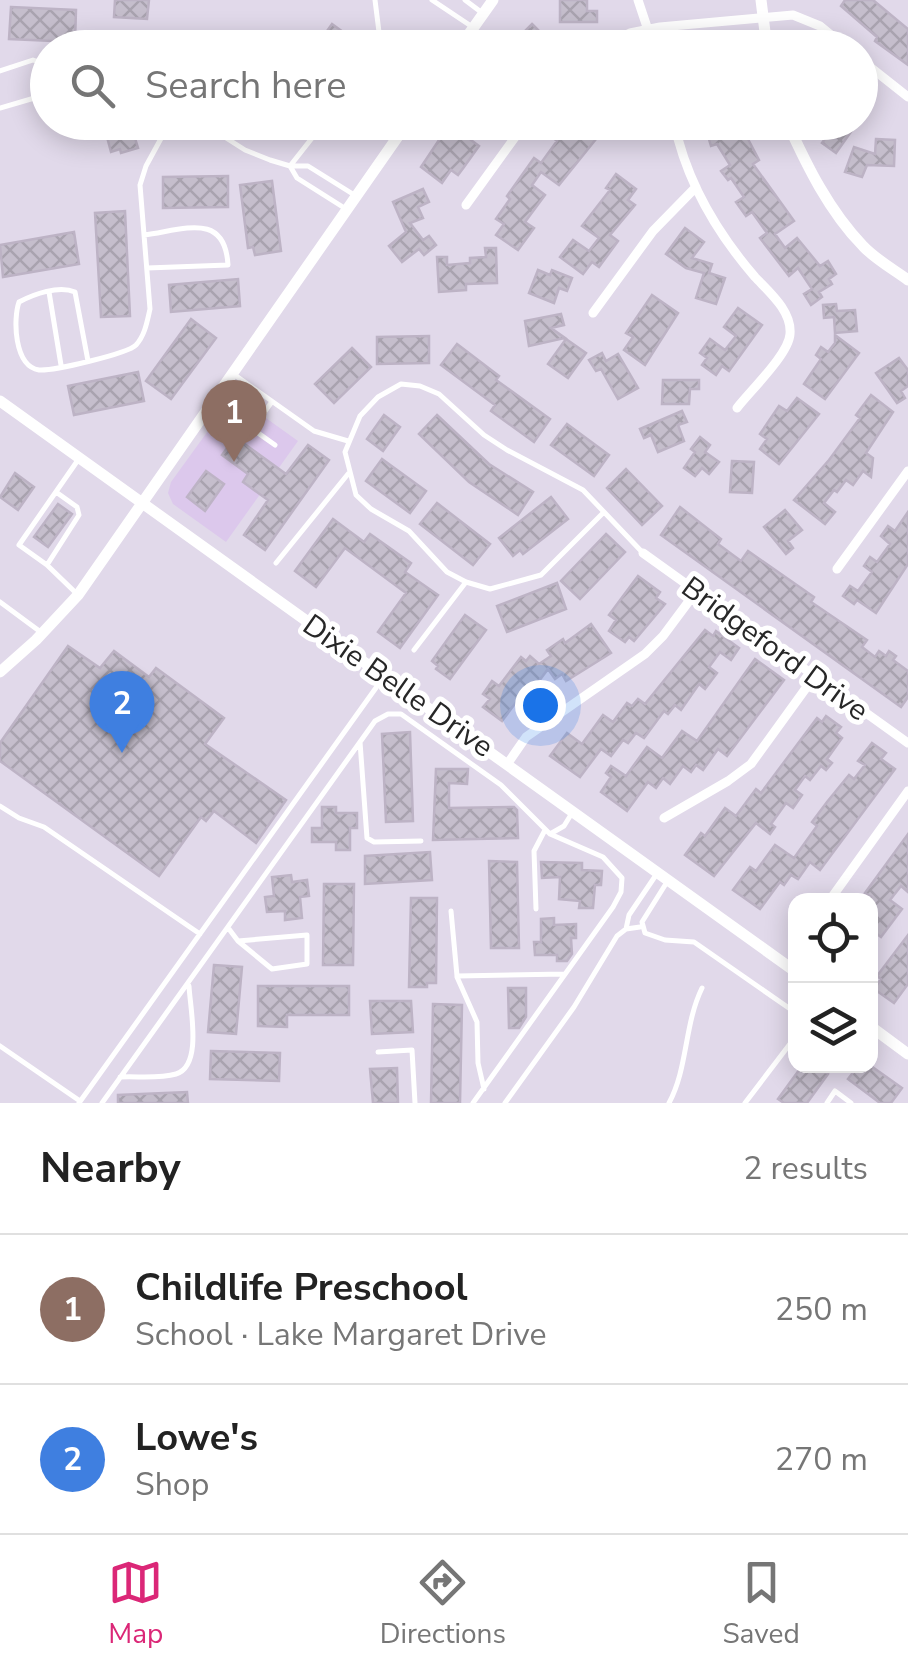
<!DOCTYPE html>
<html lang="en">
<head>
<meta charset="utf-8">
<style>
  :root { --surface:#fff; --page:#f6f6f6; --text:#222; --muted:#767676; --line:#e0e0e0; --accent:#db2777 }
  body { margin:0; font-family:"Nunito Sans",sans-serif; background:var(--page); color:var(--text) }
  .controls { position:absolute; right:30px; bottom:30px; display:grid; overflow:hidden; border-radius:20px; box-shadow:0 5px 25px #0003 }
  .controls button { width:90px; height:90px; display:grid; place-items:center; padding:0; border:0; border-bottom:2px solid var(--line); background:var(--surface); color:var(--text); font:50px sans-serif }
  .you { position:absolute; left:540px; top:705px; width:35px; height:35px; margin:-25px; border:8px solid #fff; border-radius:50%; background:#1a73e8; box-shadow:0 0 0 15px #1a73e833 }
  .badge { display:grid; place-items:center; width:65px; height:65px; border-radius:50%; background:var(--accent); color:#fff; font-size:32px; font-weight:700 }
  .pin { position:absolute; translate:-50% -82px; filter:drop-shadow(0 2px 5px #0008) }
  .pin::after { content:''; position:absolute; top:52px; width:35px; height:30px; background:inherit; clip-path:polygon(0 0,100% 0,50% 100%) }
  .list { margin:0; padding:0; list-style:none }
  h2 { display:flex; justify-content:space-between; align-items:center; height:130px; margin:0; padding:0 40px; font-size:42px }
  h2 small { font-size:32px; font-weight:400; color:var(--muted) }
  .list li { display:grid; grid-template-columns:65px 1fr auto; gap:30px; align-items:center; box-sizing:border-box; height:150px; padding:0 40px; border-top:2px solid var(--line) }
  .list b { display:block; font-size:38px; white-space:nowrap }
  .list p { margin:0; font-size:32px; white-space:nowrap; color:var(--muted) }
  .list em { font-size:32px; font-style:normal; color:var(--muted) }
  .icon { flex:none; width:55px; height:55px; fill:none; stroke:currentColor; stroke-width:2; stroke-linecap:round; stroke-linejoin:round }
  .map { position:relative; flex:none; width:908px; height:1103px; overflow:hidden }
  .search { position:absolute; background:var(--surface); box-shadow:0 5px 25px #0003; left:30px; right:30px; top:30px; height:110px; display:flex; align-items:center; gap:25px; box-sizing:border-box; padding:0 35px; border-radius:55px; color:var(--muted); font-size:38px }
  .sheet { height:430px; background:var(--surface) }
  nav { display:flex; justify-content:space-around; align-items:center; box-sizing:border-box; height:140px; border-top:2px solid var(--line); background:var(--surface); font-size:28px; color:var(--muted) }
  nav a { display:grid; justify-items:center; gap:5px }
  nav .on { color:var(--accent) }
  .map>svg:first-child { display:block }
</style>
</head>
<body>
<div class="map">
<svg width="908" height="1103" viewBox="0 0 908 1103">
  <defs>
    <pattern id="building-cross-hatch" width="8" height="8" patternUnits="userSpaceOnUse" patternTransform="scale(2.5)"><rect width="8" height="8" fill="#c5becc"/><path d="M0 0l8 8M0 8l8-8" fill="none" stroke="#a9a3af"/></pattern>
  </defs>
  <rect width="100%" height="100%" fill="#e1d9ea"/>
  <!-- education -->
  <path fill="#dcc8ec" d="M234,395L298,441L226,542L173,504L168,493L171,482Z"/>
  <!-- building -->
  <path fill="url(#building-cross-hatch)" stroke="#bdb3c5" stroke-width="2.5" d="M115,0H149L147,19L114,17Z
    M560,0H587V11H597V22H560Z
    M845,0H873L908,29V65L875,41L877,37L841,6Z
    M11,7L76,10L75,42L9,39Z
    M332,24L365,48H315Z
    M532,24L556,48H523L516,40Z
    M103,122H130L138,148L121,153L120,149L111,152Z
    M451,122H484L471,140L479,146L464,167L458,175L451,170L442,183L421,167Z
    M571,122L596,139L559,185L541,172L532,185L545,195L525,222L534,228L518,250L496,235L504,224L496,219L510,199L507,196L534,158L541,163L557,141L550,135L557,127L563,132Z
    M712,122H739L759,160L753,164L794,221L775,234L785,248L797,238L820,266L828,261L836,274L829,279L832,284L819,292L822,297L811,305L804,294L812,289L798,268L789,276L760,238L767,233L752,212L746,216L736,202L744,197L731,178L728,180L721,171L730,165L717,144L711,146L708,136L716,133Z
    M845,122L855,126L836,153L822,143L836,123L842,127Z
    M876,139L895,140L894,166L867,165L862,177L845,172L854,147L875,154Z
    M616,174L636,189L628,200L635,205L610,235L618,241L599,267L592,262L583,274L560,257L573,240L589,251L599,238L582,226L610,190L606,188Z
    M228,176V207L163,208V177Z
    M272,181L281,251L255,255L253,247L248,248L240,185Z
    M423,189L429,202L418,207L423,218L410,223L423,240L429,236L436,245L424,255L419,249L402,262L389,246L406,232L393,202Z
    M125,211L130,316L101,317L95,213Z
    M685,228L704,242L692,258L712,264L709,273L725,278L716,304L696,298L704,273L686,268L666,254Z
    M74,232L79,264L3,277L0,245Z
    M485,248H496L497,283L466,284V290L439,292L437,257H447V265L470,263V258L486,257Z
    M538,270L550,275L552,270L572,278L567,291L559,288L554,303L529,293Z
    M238,279L240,306L171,312L169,285Z
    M652,295L678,313L645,365L624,350L633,337L626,333Z
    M836,304L837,311L855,310L857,331L835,333L834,317L824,318L823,305Z
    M738,308L762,325L729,371L722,366L716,375L702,365L707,358L700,353L710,339L725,350L736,336L724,327Z
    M561,314L564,325L551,328L565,338L529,346L525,321Z
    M191,319L216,338L171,399L146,381Z
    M835,335L859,353L825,399L804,384L821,359L816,355L821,347L828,352L835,343Z
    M429,336V363L377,364V337Z
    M566,339L586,353L568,378L548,364Z
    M457,344L499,376L496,380L550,419L534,442L491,411L495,405L441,365Z
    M352,348L371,367L334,403L315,384Z
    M602,353L606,361L618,354L638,388L618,399L601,369L596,371L589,360Z
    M899,358L908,370V386L901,391L905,398L897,403L876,373Z
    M138,372L144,401L74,415L68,386Z
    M663,380H699V389H690L689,404H662Z
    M871,395L893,412L866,453L873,458L871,477L863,471L853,485L846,480L837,492L834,490L824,503L835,512L825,524L794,500L829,460L860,418L856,415Z
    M797,398L819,414L779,464L760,449L767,439L760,434L779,406L787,411Z
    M682,411L687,422L678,425L684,441L658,452L651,435L644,438L640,429Z
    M384,415L400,427L383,451L367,439Z
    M437,415L489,464L533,492L518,515L469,482L419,434Z
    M567,424L609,455L594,476L551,445Z
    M235,437L286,474L308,445L329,460L265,550L244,535L268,500L243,482L248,474L222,455Z
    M700,437L710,445L705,452L719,462L709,474L702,468L695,476L684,468L695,452L691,449Z
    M382,459L426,491L410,513L366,481Z
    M732,461L754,462L752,493L730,492Z
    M626,469L662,506L642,525L607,488Z
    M206,471L224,484L205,511L187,497Z
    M15,473L34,487L18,510L0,497Z
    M551,497L568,519L523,554L520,550L513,556L499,538Z
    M437,503L490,544L473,565L420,524Z
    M58,504L72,514L48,547L34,537Z
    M680,507L721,539L718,544L741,561L748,551L814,597L811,602L867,640L862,647L875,657L879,651L886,656L889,651L896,656L893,660L908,671V697L901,707L661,535Z
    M785,510L802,530L788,541L793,548L786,554L764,527Z
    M908,512V564L876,613L857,600L854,604L843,596L850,586L858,591L872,572L864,566L870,557L877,562L890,544L881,536L888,526L895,531Z
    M333,519L364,542L370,534L411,563L405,572L438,595L400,648L378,632L406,593L345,548L316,587L295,571Z
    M606,534L625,552L580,599L561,581Z
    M638,576L660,592L656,598L665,604L634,641L629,637L625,642L609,631L616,620L609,615Z
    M557,583L566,609L507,632L497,606Z
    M465,615L486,630L450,679L436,669L438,666L432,661Z
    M591,624L611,653L566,681L562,674L555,679L548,669L527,697L523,693L502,721L483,707L490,699L483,694L492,681L499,686L521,657L526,661L530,656L539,664L551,656L547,650L563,639L565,643Z
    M705,630L713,636L716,631L739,648L731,660L720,652L709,667L717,673L705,689L699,684L681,710L675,705L668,714L664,711L644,738L636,733L628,743L623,740L611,756L601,749L580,777L550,756L567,733L582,744L603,715L613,722L627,703L632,706L638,699L645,704Z
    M68,646L100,668L114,651L149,677L156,668L224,718L205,744L286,800L256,843L214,811L206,821L201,817L159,876L0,761V743Z
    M755,659L784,680L727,756L718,749L703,770L696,765L691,772L683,766L670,784L663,778L656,788L648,782L627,811L601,792L611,777L606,773L611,766L626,776L647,747L662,758L682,731L697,741Z
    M826,716L841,727L836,733L842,738L827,759L832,763L826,770L821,766L810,780L805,776L795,790L802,795L793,808L786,803L771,824L775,827L770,834L756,823L714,876L685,855L701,833L705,836L725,808L736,816L756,789L761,793L817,718L822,722Z
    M410,732L413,821L386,822L382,734Z
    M872,743L886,753L881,759L895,769L820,870L810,862L798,879L791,875L784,885L780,882L760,909L733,890L750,867L756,871L775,845L794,858L817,826L812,822L827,802L849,775L854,779L865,765L858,761Z
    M436,769H468L467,784L449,783V808L514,807L517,810L518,838L433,840Z
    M322,807H336V813H357V828H350V850H336V842H312V828H322Z
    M908,834V892L901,886L890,900L902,909L881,937L870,929L871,897L865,893Z
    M430,852L432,880L365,884V856Z
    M489,861L517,862L519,948H491Z
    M541,862L582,863V870L602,871L601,885H595L593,908H579L580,901L559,899L560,877L542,878Z
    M291,875L292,882L307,880L309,896L300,897L302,918L285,920V911L267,912L265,897L274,896L272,877Z
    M324,884H354L353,965H323Z
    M411,898H437L436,983H427V987H409Z
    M554,918V925L576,924V938H571L572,954L567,961H557V955H535L534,942H541V919Z
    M908,935V984L894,1003L874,989L881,979L877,976Z
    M214,965L242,967L236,1034L208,1032Z
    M258,986H349V1015H287V1027L258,1026Z
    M508,988H526V1017L519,1028H509Z
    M370,1001H411L413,1032L372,1034Z
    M433,1004L462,1005L460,1103H431Z
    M211,1051L280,1053L279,1081L210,1079Z
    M802,1066H816L828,1074L807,1103H784L778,1099Z
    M858,1066H871L902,1088L891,1103H880L848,1079Z
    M397,1068L398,1103H373L370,1069Z
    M187,1092L188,1103H118V1095Z"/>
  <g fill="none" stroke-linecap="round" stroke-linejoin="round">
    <!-- service -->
    <path stroke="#fff" stroke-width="5" d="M375,0L381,48
      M432,0L471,26
      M465,0L481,12
      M0,71L33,60L48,65
      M0,108L48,94
      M187,122L223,136L245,150L270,160L290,166H308L356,196
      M303,122L316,133
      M290,166L297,178L346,209
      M290,166L316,133L334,130L340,122
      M144,235C183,230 225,211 228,265L147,268
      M49,292L61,365
      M88,361L75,292C59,285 34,294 19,302C13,319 14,366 39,370C53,371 127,354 136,345C145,335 147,322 150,309L140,185L146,166L170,122
      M232,373L314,431L348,441
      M234,416L275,445
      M252,429L271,403
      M604,512L583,490L507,450L484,435L439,394L420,386L401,384L378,397L360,416L345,452L356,495L371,509L409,531L447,572L466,582L490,589L541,575L604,512L643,553
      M276,563L348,474
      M47,565L79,515L77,507L56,492
      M77,594L47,565L19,545L78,460
      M0,602L42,633
      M414,650L466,582
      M360,742L367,838L374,842L421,841
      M0,806L19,818L44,827L200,934
      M550,834L564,826L572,813
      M667,882L642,922L645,933L665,940L694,942L796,1013
      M536,909L534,851L545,830
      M451,911L457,976L565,974
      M229,929L238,941L307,935V964L272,969L238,941
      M626,929L629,915L658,872
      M457,977L477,1022L478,1063L484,1089
      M0,1046L80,1101
      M378,1052L412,1050L415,1103
      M120,1077C137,1076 159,1079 176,1074C203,1066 190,1008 189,986
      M79,1103L383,678
      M102,1103L375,721L388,714H401L501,785L550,834L603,857L622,878L621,892L613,907L473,1103
      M505,1103L574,1007L617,936L626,929L640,927
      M669,1103C688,1068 684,1025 702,988
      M745,1103L796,1036
      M827,1103L835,1091L851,1103"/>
    <!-- minor -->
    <path stroke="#fff" stroke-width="9" d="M638,0L648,30
      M660,27L663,48
      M600,48L630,33L660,27L793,15L820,26L847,48
      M860,59L908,97
      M674,122C686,180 717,233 755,277C769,292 792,311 790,334C789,354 750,391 737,408
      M466,205L526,122
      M593,313L653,231L696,187
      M643,553L908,743
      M837,569L908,471
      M508,763L526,737L645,654L663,636L695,593
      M664,818L728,781L751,764L814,677
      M829,901L908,791"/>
    <!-- tertiary -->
    <path stroke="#fff" stroke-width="11" d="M761,0L767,48
      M459,48L493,0
      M787,122C807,166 829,211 863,246C875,259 893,269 908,280
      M0,401L796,972
      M0,672L36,640L78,595L408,122
      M870,1026L908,1054"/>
  </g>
  <g text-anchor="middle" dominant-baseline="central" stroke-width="10" stroke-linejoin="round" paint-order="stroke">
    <!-- street labels -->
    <g font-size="30" fill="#272727" stroke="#fff">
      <text transform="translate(775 649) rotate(36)">Bridgeford Drive</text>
      <text transform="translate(398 686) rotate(35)">Dixie Belle Drive</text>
    </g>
  </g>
</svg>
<div class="controls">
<button><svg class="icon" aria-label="locate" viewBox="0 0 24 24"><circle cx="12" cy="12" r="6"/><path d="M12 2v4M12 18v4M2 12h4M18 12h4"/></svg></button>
<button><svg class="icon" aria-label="layers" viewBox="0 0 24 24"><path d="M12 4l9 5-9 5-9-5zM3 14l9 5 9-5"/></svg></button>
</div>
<div class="you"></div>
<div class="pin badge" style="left:234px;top:462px;background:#8d6e63">1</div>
<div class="pin badge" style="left:122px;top:753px;background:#3f7fe0">2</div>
<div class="search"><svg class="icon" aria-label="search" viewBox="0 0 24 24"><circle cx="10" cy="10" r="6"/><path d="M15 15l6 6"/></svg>Search here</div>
</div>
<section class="sheet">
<h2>Nearby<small>2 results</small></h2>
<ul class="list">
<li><span class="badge" style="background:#8d6e63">1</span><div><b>Childlife Preschool</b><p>School · Lake Margaret Drive</p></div><em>250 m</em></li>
<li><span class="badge" style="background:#3f7fe0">2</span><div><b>Lowe's</b><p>Shop</p></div><em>270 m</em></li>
</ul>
</section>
<nav>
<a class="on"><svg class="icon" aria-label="map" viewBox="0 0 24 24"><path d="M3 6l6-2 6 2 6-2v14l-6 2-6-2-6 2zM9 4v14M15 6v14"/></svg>Map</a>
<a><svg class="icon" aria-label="directions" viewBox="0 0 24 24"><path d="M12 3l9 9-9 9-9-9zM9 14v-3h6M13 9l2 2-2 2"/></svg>Directions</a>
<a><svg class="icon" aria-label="saved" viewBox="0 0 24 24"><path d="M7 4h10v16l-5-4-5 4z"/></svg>Saved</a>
</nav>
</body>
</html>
